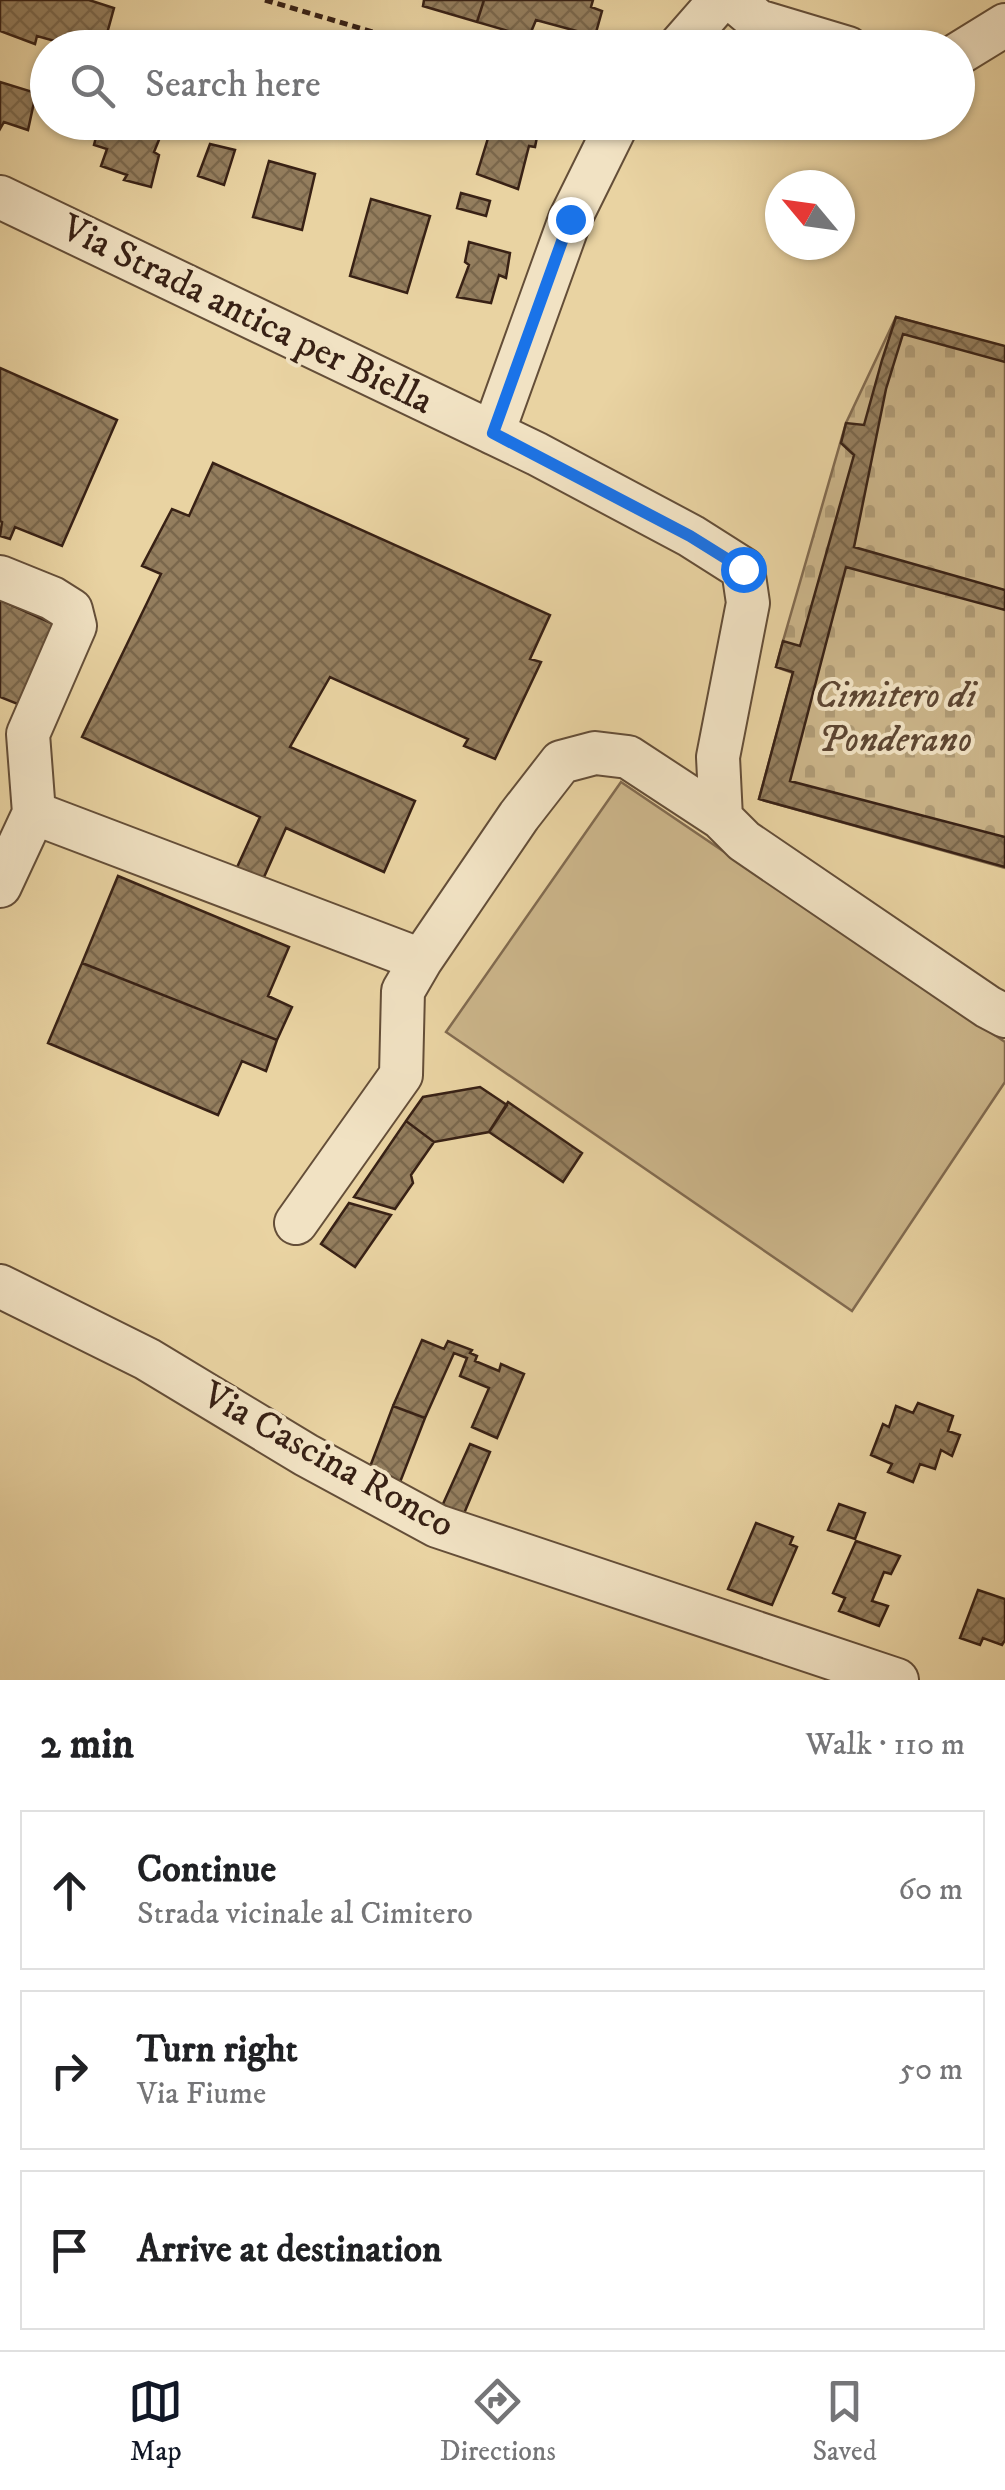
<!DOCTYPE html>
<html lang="en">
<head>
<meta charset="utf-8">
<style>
  :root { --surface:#fff; --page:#f6f6f6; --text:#202124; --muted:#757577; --line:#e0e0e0; --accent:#111827 }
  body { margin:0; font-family:"IM FELL DW Pica",serif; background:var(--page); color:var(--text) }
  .compass { position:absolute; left:765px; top:170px; width:90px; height:90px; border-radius:50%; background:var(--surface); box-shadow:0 2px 8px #0004; rotate:299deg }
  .stop { position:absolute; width:30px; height:30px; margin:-22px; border:8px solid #1a73e8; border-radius:50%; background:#fff }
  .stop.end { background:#1a73e8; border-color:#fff; box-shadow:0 2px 10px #0008 }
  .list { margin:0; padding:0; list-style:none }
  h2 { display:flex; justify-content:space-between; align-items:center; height:130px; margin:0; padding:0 40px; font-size:42px }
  h2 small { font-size:32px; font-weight:400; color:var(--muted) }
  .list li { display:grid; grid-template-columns:65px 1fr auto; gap:30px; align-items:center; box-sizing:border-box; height:160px; margin:0 20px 20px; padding:0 20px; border:2px solid var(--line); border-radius:0px }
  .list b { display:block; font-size:38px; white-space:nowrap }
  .list p { margin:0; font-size:32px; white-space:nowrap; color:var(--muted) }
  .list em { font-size:32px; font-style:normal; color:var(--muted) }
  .icon { flex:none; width:55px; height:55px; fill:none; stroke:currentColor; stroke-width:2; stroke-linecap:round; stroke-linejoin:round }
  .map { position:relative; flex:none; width:1005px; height:1680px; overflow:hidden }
  .search { position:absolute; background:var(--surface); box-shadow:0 2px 8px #0004; left:30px; right:30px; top:30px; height:110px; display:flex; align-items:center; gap:25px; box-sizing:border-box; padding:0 35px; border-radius:55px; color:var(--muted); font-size:38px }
  .sheet { height:670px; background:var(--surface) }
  nav { display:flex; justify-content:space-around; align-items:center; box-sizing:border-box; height:140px; border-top:2px solid var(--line); background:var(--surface); font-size:28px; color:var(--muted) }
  nav a { display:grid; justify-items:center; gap:5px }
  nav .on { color:var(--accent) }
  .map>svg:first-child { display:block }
</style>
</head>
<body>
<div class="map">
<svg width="1005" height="1680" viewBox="0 0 1005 1680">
  <defs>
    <pattern id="cemetery-stones" width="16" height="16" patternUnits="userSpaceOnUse" patternTransform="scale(2.5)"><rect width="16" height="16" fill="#cbb58a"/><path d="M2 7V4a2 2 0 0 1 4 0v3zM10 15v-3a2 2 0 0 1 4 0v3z" fill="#af9b76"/></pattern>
    <pattern id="building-cross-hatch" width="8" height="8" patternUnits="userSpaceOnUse" patternTransform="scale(2.5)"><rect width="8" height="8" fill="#947e5e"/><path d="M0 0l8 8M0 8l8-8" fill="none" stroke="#7a674c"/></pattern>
  </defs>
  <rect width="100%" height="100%" fill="#e9d3a2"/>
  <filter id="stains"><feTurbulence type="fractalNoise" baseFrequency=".002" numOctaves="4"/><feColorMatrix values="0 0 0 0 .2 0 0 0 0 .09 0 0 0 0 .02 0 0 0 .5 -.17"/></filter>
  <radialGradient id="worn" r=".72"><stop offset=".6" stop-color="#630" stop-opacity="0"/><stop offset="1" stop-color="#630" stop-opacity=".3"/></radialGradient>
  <!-- cemetery -->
  <path fill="url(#cemetery-stones)" stroke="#826b50" stroke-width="2.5" d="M896,317L1005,347V868L759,799L793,673L776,667L783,641L846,423Z"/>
  <!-- park -->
  <path fill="#cbb58a" stroke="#826b50" stroke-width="2.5" d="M621,782L1005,1042V1082L852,1311L446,1032Z"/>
  <!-- building -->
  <path fill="url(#building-cross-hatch)" stroke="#382115" stroke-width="2.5" d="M0,0H89L114,8L103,48H80L37,36L35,44L0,31Z
    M424,0H484L477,22L423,6Z
    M484,0H593L591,7L602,11L595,36L536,20L529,37L477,22Z
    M232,33L244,35L245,33L277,42V48H197L199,39L224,46L225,37Z
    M0,82L36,93L28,130L4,122L0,129Z
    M100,122H137L163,130L154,152L159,155L151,187L124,180L127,175L101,166L107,149L94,145Z
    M493,122H540L535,147L529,146L518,189L477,174Z
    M210,144L235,150L224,185L198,176Z
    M269,161L315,174L302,230L253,217Z
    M461,193L490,201L486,216L457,208Z
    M371,199L430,216L407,293L350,276Z
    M469,242L510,253L506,278L499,275L491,303L457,297L469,265L465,262Z
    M896,317L1005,346V362L903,334L886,389L854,547L1005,590V610L846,567L790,781L1005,837V867L759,799L793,672L776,667L783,641L800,646L854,455L841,443L846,423L864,425L882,360Z
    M0,368L117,420L62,546L15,527L10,539L0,536L2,522L0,521Z
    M213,463L550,615L530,659L541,662L495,759L464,746L468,739L330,677L290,747L415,801L384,872L286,828L260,886L234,874L260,817L82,737L161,574L142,566L172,509L189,516Z
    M0,600L60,627L25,707L0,697Z
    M118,876L289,947L268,996L292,1007L277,1040L82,963Z
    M82,963L277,1040L266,1071L242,1061L218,1115L48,1043Z
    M480,1087L507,1105L489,1132L434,1142L406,1121L423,1097Z
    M508,1102L582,1153L563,1182L489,1132Z
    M406,1121L434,1142L411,1175L413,1183L395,1209L354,1197Z
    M349,1203L391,1215L355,1267L321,1244Z
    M422,1340L444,1349L448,1341L472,1350L470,1353L477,1356L475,1361L499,1371L501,1364L524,1374L497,1438L472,1427L489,1388L460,1376L467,1358L454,1353L425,1418L393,1406Z
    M918,1403L953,1416L948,1431L960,1435L952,1456L941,1450L935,1469L920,1464L913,1482L888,1472L892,1464L871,1455L883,1424L889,1427L896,1406L913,1413Z
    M393,1406L425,1418L395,1495L365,1480Z
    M470,1444L490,1452L460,1523L438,1515Z
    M839,1504L865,1513L855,1539L828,1530Z
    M756,1523L793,1537L790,1544L797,1547L772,1605L728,1589Z
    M856,1541L900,1556L891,1574L884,1572L872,1601L888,1606L879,1626L839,1611L845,1598L833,1593Z
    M978,1590L1005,1599V1640L1002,1645L983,1638L980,1645L960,1638Z"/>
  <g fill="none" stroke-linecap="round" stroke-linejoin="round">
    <!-- minor casing -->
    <g stroke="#644e38" stroke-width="46">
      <path id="minor" d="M733,0L758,21L848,48
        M678,48L720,0
        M958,54L1005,25
        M0,197L537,454L691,536L743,569L748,603L718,757L721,818L744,841L988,1007L1005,1016
        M493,433L570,219L618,122
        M0,577L52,598L71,610L75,626L28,734L34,813L0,886
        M34,813L421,960
        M296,1223L401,1075L403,991L421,960L519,816L561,762L595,753L628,757L721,818
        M0,1286L147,1359L306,1455L437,1526L897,1680"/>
    </g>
    <!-- path -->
    <path stroke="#382115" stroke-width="5" stroke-dasharray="8 5" stroke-linecap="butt" d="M265,0L427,48"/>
    <!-- minor -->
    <use href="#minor" stroke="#f1e2c3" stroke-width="42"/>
  </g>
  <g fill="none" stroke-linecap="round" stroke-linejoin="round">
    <!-- route -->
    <path stroke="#1a73e8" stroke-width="12" d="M570,219L493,433L690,536L743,569"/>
  </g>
  <g text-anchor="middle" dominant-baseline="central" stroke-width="8" stroke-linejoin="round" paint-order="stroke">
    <!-- street labels -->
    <g font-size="38" fill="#382115" stroke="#f1e2c3">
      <text transform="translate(247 315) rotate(26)">Via Strada antica per Biella</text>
      <text transform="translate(328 1460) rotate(29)">Via Cascina Ronco</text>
    </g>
    <!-- park labels -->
    <g font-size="38" font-style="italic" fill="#5d4632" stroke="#f1e2c3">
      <text x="895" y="696">Cimitero di<tspan x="895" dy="44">Ponderano</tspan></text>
    </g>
  </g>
  <rect width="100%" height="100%" filter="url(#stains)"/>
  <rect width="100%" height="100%" fill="url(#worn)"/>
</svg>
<svg class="compass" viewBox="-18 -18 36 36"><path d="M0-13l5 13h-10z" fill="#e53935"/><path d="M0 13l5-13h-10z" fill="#757577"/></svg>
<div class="stop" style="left:743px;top:569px"></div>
<div class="stop end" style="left:570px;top:219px"></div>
<div class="search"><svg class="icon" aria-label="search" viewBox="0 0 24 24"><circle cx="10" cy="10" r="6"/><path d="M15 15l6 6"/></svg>Search here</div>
</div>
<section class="sheet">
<h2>2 min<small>Walk · 110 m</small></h2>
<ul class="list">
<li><svg class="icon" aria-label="ahead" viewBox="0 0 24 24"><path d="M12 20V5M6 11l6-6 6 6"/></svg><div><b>Continue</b><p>Strada vicinale al Cimitero</p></div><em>60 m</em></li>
<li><svg class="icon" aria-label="right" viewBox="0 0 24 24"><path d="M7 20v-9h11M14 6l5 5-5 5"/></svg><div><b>Turn right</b><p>Via Fiume</p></div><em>50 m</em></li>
<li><svg class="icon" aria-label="arrive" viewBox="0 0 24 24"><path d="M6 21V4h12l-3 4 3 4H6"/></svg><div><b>Arrive at destination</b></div></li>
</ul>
</section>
<nav>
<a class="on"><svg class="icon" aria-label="map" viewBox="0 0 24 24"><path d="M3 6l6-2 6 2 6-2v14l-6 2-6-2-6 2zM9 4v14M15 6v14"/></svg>Map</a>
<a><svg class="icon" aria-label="directions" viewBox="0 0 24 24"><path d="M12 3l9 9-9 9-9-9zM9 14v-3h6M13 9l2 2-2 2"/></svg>Directions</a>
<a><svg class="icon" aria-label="saved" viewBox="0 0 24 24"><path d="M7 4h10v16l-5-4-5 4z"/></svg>Saved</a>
</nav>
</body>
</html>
